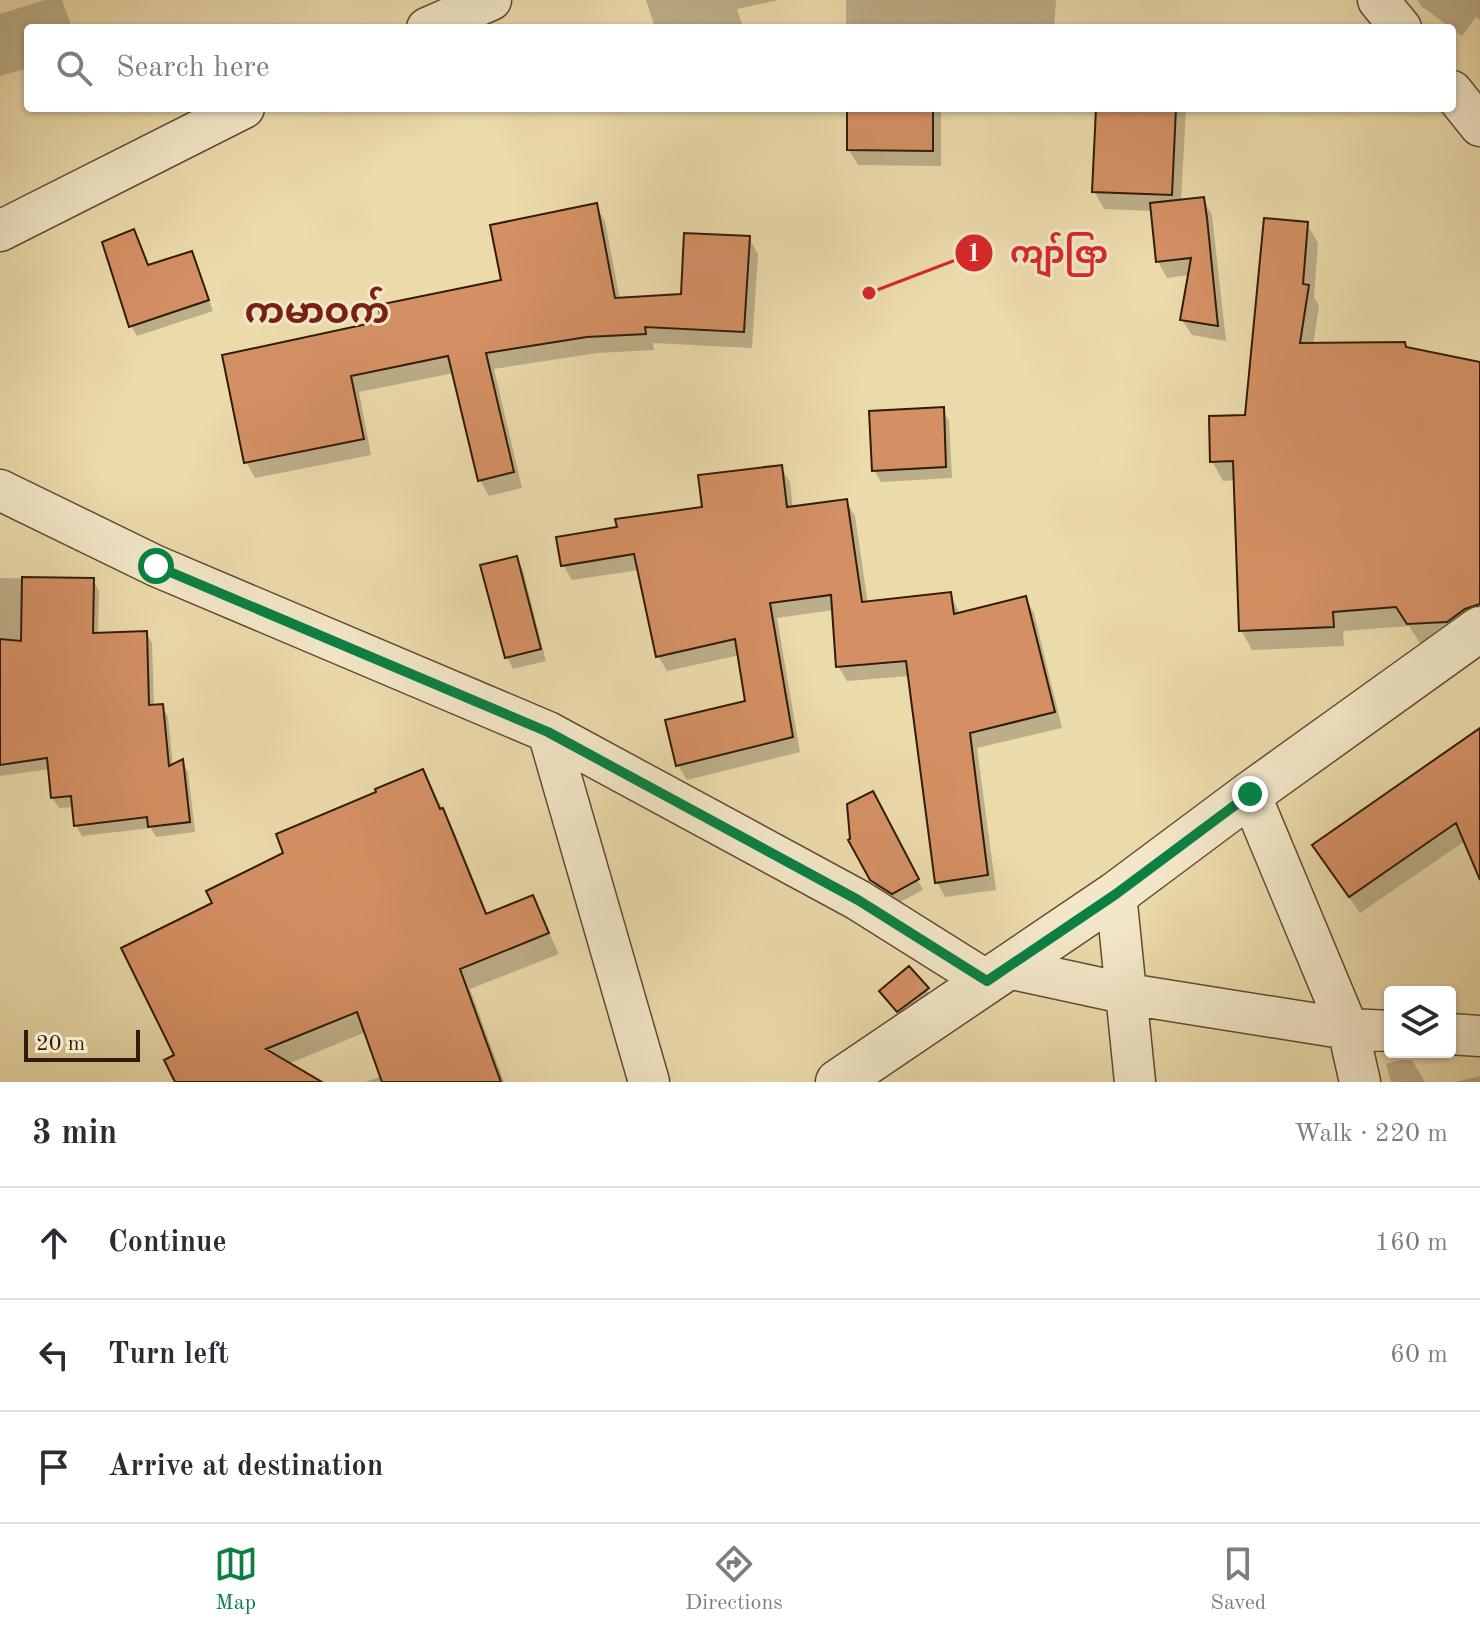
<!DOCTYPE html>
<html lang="en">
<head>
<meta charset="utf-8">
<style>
  :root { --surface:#fff; --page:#f7f7f7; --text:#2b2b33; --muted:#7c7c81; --line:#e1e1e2; --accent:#0b8043 }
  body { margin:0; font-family:"Old Standard TT","Noto Sans Myanmar",serif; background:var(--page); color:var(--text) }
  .controls { position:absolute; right:24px; bottom:24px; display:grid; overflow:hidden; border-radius:8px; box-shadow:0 2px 6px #0004 }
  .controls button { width:72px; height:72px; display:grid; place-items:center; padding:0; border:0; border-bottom:2px solid var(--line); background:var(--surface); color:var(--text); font:40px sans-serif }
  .scale { position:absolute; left:24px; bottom:20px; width:116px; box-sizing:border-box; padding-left:8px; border:4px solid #301c0a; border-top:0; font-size:22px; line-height:28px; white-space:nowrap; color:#301c0a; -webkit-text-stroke:6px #f2e7c8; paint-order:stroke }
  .stop { position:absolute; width:24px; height:24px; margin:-18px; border:6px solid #0b8043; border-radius:50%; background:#fff }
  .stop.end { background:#0b8043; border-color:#fff; box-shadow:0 2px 8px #0008 }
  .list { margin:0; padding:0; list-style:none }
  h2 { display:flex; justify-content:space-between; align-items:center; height:104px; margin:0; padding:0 32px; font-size:34px }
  h2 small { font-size:26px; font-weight:400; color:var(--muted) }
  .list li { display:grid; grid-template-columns:52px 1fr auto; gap:24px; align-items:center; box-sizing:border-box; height:112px; padding:0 32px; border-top:2px solid var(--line) }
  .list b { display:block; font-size:30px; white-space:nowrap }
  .list em { font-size:26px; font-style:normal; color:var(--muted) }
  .icon { flex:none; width:44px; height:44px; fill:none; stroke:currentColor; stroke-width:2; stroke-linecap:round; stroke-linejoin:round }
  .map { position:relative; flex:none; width:1480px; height:1082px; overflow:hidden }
  .search { position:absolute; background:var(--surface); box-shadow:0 2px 6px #0004; left:24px; right:24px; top:24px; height:88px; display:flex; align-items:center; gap:20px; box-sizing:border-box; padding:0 28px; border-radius:8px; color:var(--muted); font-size:30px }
  .sheet { height:440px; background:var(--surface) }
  nav { display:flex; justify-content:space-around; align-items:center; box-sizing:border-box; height:112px; border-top:2px solid var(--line); background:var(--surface); font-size:22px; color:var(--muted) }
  nav a { display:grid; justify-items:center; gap:4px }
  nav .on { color:var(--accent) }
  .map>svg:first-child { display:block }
</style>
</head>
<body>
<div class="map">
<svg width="1480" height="1082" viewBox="0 0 1480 1082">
  <rect width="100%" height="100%" fill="#ebdaaa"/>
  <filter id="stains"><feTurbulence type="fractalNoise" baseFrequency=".0025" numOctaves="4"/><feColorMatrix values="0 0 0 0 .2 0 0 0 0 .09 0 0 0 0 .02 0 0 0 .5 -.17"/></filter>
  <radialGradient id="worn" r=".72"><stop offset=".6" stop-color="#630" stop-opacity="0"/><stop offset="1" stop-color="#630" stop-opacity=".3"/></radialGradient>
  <!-- shadow -->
  <path fill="#0003" d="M45,0H62L72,28H28V68L0,76V14Z
    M646,0H779L737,9L742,24L728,28H655Z
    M846,0H1056L1054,28H846Z
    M1418,0H1480V20L1476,17L1462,36L1421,6Z
    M849,108H941V166L858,165L849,150Z
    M1098,108H1186L1181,202L1203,199L1212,215L1226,341L1192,335L1182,320L1190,275L1167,278L1158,262L1152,211L1104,209L1094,191Z
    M596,206L605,221L620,300L683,296L749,238L758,254L752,348L653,343L654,350L597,353L494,369L522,488L489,496L480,480L454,373L359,392L371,455L255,478L246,462L383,323L503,282Z
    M1307,224L1318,243L1314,297L1319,306L1313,345L1404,344L1408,350L1480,364V627L1458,641L1420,643L1409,626L1343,631L1344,646L1252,650L1241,630L1235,480L1223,481L1212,461L1246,417Z
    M133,232L149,267L191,253L213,311L137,336L131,326Z
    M942,409L949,421L952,478L881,482L874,470Z
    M781,467L790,482L793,509L846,501L855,516L868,604L950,594L960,614L1025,598L1034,613L1062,728L977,748L996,890L945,897L937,882L910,676L847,681L838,666L834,610L777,618L800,752L687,780L678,765L748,702L740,655L667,671L658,656L639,570L572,580L563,565L619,529L704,509Z
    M516,558L523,570L546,661L513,669L507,657Z
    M0,578L93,580L99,591L98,635L146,633L152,643L154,707L162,706L168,717L173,766L182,762L188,772L195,832L156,837L151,828L82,836L76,825L74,807L59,808L52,798L50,769L0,776Z
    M423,771L454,831L488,915L532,897L559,954L470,989L504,1082H365L382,1076L366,1032L288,1064L303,1082H177V1056L214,904L379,793Z
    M1480,793V858L1465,841L1360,913L1325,862Z
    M872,794L923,890L898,903L878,890L851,841Z
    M909,969L930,995L901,1016L884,997Z
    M1401,1060H1412L1425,1082H1391L1386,1064Z
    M1480,1076V1082H1456Z"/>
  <!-- building -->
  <path fill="#d49064" stroke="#301c0a" stroke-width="2" d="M847,108H933V151L847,150Z
    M1096,108H1176L1172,195L1092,192Z
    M1204,197L1207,218L1218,326L1180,320L1191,258L1156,262L1150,203Z
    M597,203L615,298L681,294L684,233L750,236L744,332L645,327L646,334L587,337L486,353L514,472L478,481L448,356L351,376L364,439L244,463L222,355L381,321L378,305L501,280L490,225Z
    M1264,218L1308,222L1303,284L1309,285L1300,343L1405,342L1406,347L1480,362V604L1465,609L1447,622L1407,624L1396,607L1333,612L1334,627L1239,631L1233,461L1210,462L1209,416L1245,415Z
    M134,229L148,265L192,251L209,300L129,327L102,242Z
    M944,407L946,467L872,471L869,411Z
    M782,465L787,507L847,499L862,602L951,592L954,614L1026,596L1055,712L970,733L988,875L935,883L906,661L836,667L831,595L770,603L793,737L676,766L665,720L745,701L735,639L656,657L634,554L561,566L556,537L617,527L615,519L702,507L698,475Z
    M517,556L541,649L505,658L480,565Z
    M22,577L94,578L93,633L147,631L149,705L163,704L169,766L183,759L190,822L148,827L147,817L74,826L71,796L51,798L47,758L0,765V639L21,641Z
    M1480,728V880L1456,823L1349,897L1312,845Z
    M423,769L440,809L443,808L486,914L533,895L549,933L460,969L501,1082H382L357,1012L266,1049L322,1082H175L164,1060L174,1055L121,948L212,903L206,891L283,853L276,834L376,792L375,789Z
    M873,791L919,879L892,894L870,880L848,840L850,839L847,804Z
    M909,966L929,988L897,1012L879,991Z"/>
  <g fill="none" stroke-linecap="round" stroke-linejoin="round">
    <!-- minor casing -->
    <g stroke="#5f4c32" stroke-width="43">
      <path id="minor" d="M1378,0L1401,28
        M427,28L491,0
        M1452,91L1480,126
        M0,231L244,108
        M0,490L156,566L548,732L858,900L987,981
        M548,732L649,1082
        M1250,794L1348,1029L1360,1082
        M1116,894L1135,1082
        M1008,968L1128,994L1348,1029L1390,1031
        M1450,1034L1480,1036"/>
    </g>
    <!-- tertiary casing -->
    <g stroke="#5f4c32" stroke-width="47">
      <path id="tertiary" d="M838,1082L1116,894L1250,794L1480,629"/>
    </g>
    <!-- minor -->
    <use href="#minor" stroke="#f2e7c8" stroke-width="40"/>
    <!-- tertiary -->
    <use href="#tertiary" stroke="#f2e7c8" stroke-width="44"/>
  </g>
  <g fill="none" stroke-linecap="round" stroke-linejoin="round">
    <!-- route -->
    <path stroke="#0b8043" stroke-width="10" d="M156,566L548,732L858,900L987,981L1116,894L1250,794"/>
  </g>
  <g text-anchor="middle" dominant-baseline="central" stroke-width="6" stroke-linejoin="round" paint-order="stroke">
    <!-- district labels -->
    <g font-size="36" font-weight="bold" fill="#7a1f14" stroke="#f2e7c8">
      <text x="317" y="314">ကမာဝက်</text>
    </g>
  </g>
  <!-- callouts -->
  <path fill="none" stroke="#d62828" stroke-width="3" d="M869 293L974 253"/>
  <g fill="#d62828" stroke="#f2e7c8" stroke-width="3">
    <circle cx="869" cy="293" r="8"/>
    <circle cx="974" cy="253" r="20"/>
  </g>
  <g font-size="24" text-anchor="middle" font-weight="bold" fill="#fff">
    <text x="974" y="261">1</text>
  </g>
  <g font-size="30" text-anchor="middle" font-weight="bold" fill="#d62828" stroke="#f2e7c8" stroke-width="6" stroke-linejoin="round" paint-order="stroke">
    <text x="1059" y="263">ကျာ်ဇြာ</text>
  </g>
  <rect width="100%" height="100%" filter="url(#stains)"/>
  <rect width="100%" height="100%" fill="url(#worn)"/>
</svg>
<div class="controls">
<button><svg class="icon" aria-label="layers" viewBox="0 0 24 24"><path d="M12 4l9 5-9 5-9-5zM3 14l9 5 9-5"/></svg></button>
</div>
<div class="scale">20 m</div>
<div class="stop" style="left:156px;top:566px"></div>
<div class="stop end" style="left:1250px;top:794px"></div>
<div class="search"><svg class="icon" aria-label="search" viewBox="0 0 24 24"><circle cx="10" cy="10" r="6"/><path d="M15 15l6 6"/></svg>Search here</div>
</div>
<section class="sheet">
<h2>3 min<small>Walk · 220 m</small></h2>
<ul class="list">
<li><svg class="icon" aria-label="ahead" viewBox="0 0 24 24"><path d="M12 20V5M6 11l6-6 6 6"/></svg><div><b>Continue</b></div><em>160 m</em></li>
<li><svg class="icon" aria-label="left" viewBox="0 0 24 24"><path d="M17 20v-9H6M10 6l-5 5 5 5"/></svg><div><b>Turn left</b></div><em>60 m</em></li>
<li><svg class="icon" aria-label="arrive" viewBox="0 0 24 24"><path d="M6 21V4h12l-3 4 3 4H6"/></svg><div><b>Arrive at destination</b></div></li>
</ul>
</section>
<nav>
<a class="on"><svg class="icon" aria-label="map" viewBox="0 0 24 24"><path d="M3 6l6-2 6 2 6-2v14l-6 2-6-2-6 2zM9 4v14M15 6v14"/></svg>Map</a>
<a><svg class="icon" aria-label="directions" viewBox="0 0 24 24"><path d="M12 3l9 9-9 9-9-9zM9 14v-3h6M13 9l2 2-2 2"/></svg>Directions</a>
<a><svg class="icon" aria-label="saved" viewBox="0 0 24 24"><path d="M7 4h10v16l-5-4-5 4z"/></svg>Saved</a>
</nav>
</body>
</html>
